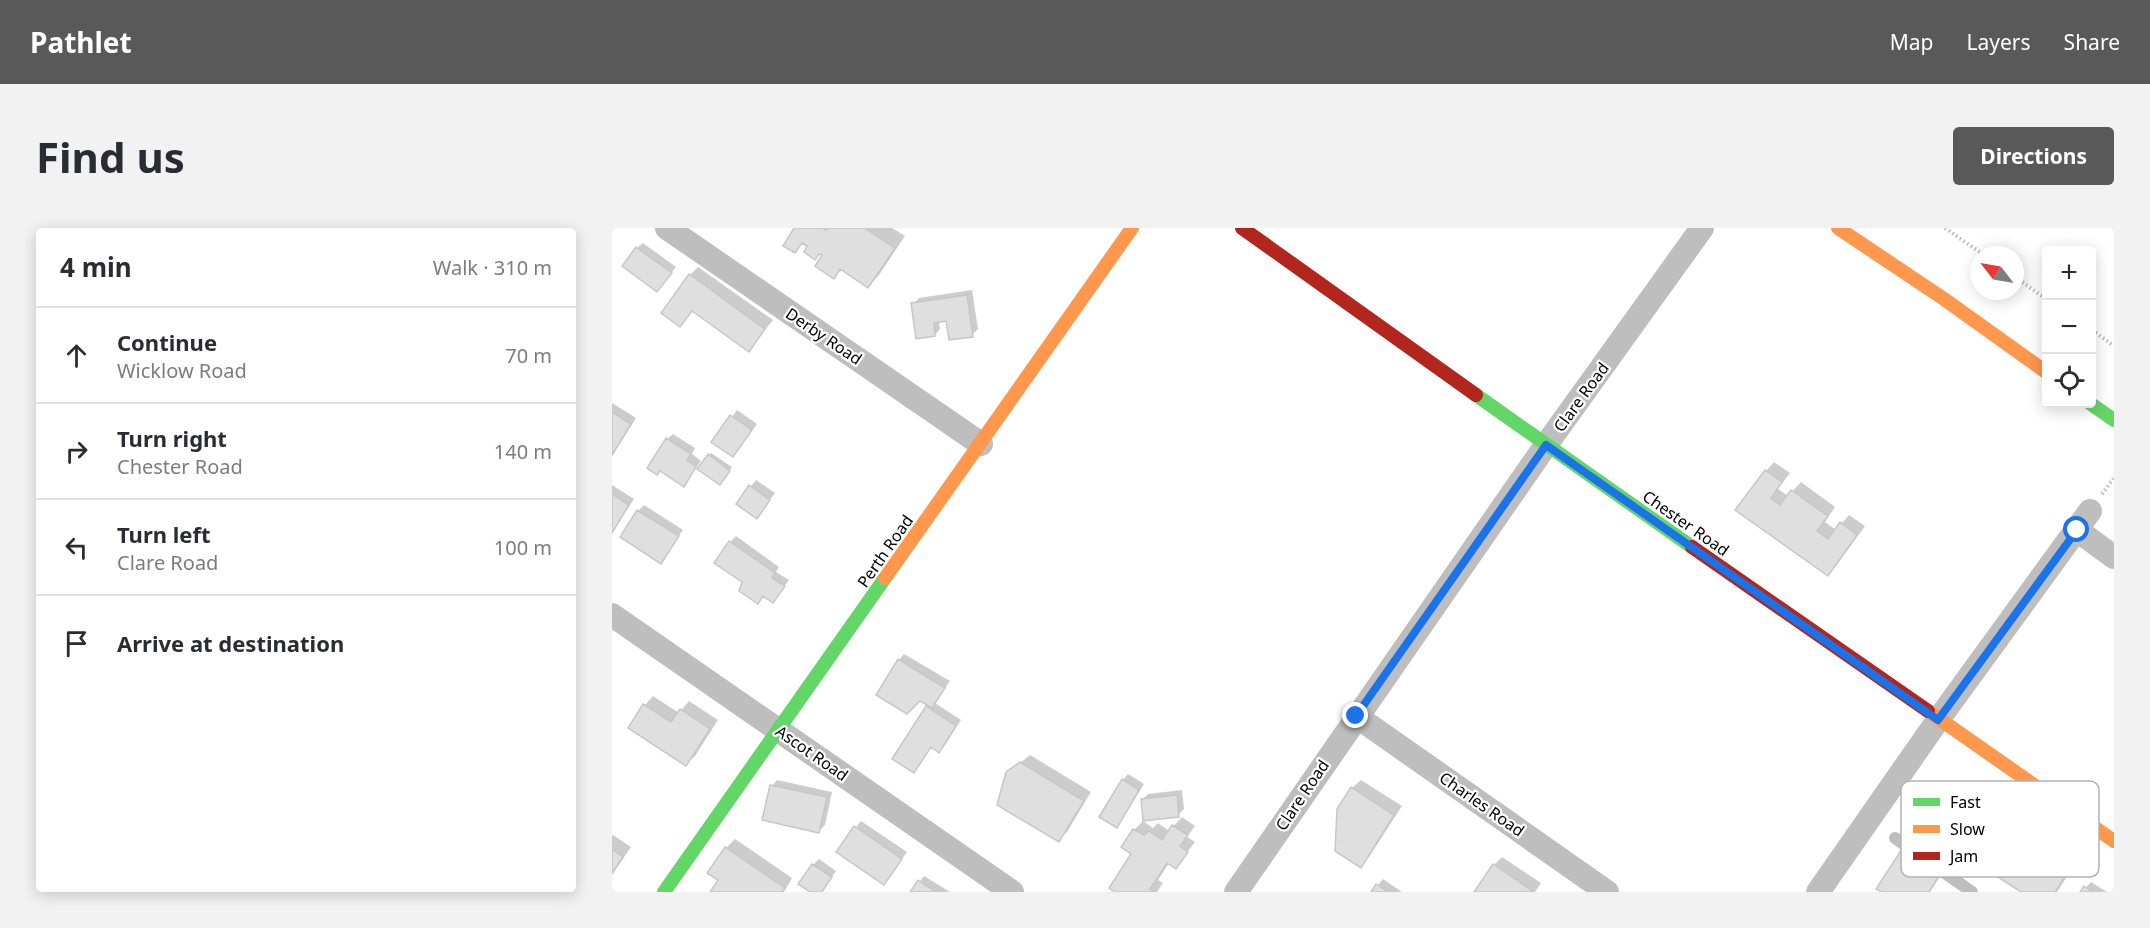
<!DOCTYPE html>
<html lang="en">
<head>
<meta charset="utf-8">
<style>
  :root { --surface:#fff; --page:#f2f2f3; --text:#2b2b33; --muted:#7c7c81; --line:#e1e1e2; --accent:#595959 }
  body { margin:0; font-family:"Noto Sans",sans-serif; background:var(--page); color:var(--text) }
  .controls { position:absolute; right:18px; top:18px; display:grid; overflow:hidden; border-radius:6px; box-shadow:0 3px 15px #0003 }
  .controls button { width:54px; height:54px; display:grid; place-items:center; padding:0; border:0; border-bottom:2px solid var(--line); background:var(--surface); color:var(--text); font:30px sans-serif }
  .compass { position:absolute; left:1358px; top:18px; width:54px; height:54px; border-radius:50%; background:var(--surface); box-shadow:0 3px 15px #0003; rotate:301deg }
  .stop { position:absolute; width:18px; height:18px; margin:-14px; border:4px solid #1a73e8; border-radius:50%; background:#fff }
  .stop.end { background:#1a73e8; border-color:#fff; box-shadow:0 2px 6px #0008 }
  .list { margin:0; padding:0; list-style:none }
  h2 { display:flex; justify-content:space-between; align-items:center; height:78px; margin:0; padding:0 24px; font-size:26px }
  h2 small { font-size:20px; font-weight:400; color:var(--muted) }
  .list li { display:grid; grid-template-columns:39px 1fr auto; gap:18px; align-items:center; box-sizing:border-box; height:96px; padding:0 24px; border-top:2px solid var(--line) }
  .list b { display:block; font-size:22px; white-space:nowrap }
  .list p { margin:0; font-size:20px; white-space:nowrap; color:var(--muted) }
  .list em { font-size:20px; font-style:normal; color:var(--muted) }
  .icon { flex:none; width:33px; height:33px; fill:none; stroke:currentColor; stroke-width:2; stroke-linecap:round; stroke-linejoin:round }
  .map { position:relative; flex:none; width:1502px; height:664px; overflow:hidden; border-radius:6px }
  header { display:flex; align-items:center; gap:36px; box-sizing:border-box; height:84px; padding:0 30px; background:var(--accent); color:#fff }
  header strong { font-size:28px }
  nav { display:flex; gap:33px; margin-inline-start:auto; font-size:21px }
  .intro { display:flex; align-items:center; justify-content:space-between; box-sizing:border-box; height:144px; padding:0 36px }
  h1 { margin:0; font-size:42px }
  .button { padding:15px 27px; border-radius:6px; background:var(--accent); color:#fff; font-size:21px; font-weight:700 }
  main { display:flex; gap:36px; padding:0 36px }
  aside { flex:1; background:var(--surface); border-radius:6px; box-shadow:0 3px 15px #0003 }
  .map>svg:first-child { display:block }
</style>
</head>
<body>
<header>
<strong>Pathlet</strong>
<nav><a>Map</a><a>Layers</a><a>Share</a></nav>
</header>
<div class="intro"><h1>Find us</h1><a class="button">Directions</a></div>
<main>
<aside>
<h2>4 min<small>Walk · 310 m</small></h2>
<ul class="list">
<li><svg class="icon" aria-label="ahead" viewBox="0 0 24 24"><path d="M12 20V5M6 11l6-6 6 6"/></svg><div><b>Continue</b><p>Wicklow Road</p></div><em>70 m</em></li>
<li><svg class="icon" aria-label="right" viewBox="0 0 24 24"><path d="M7 20v-9h11M14 6l5 5-5 5"/></svg><div><b>Turn right</b><p>Chester Road</p></div><em>140 m</em></li>
<li><svg class="icon" aria-label="left" viewBox="0 0 24 24"><path d="M17 20v-9H6M10 6l-5 5 5 5"/></svg><div><b>Turn left</b><p>Clare Road</p></div><em>100 m</em></li>
<li><svg class="icon" aria-label="arrive" viewBox="0 0 24 24"><path d="M6 21V4h12l-3 4 3 4H6"/></svg><div><b>Arrive at destination</b></div></li>
</ul>
</aside>
<div class="map">
<svg width="1502" height="664" viewBox="0 0 1502 664">
  <rect width="100%" height="100%" fill="#fff"/>
  <!-- shadow -->
  <path fill="#0003" d="M184,0H280L293,8L267,47L256,58L230,41L222,49L212,27L192,14L183,23Z
    M31,15L64,39L51,56L25,20Z
    M86,39L161,92L137,122L81,83L68,97L78,47Z
    M360,62L366,101L360,107L336,91L327,93L328,101L323,107L301,76L307,70Z
    M0,175L24,190L0,228Z
    M125,182L145,196L121,228L102,214Z
    M61,206L83,220L80,226L89,233L72,257L55,211Z
    M99,225L120,239L110,253L97,227Z
    M1162,234L1178,245L1166,261L1176,268L1189,254L1223,279L1213,294L1224,302L1237,287L1253,298L1224,338L1215,347L1125,282L1154,243Z
    M144,252L163,265L145,289L126,275Z
    M0,257L22,271L0,304Z
    M32,277L71,302L49,334L26,283Z
    M124,308L167,339L164,344L177,352L161,373L152,367L145,374L118,314Z
    M292,426L338,453L323,475L349,492L333,517L327,523L320,518L301,543L315,479L317,477L287,432Z
    M41,468L67,485L77,473L106,492L83,528L74,536L18,500L33,477Z
    M418,527L479,564L455,604L446,612L396,545Z
    M516,546L532,556L510,592L505,598L511,552Z
    M165,552L220,564L213,597L207,603L160,558Z
    M749,552L790,578L757,629L748,638L740,560Z
    M1342,556L1464,635L1445,664H1412L1311,599L1334,565Z
    M570,562L572,581L566,587L530,572L536,566Z
    M570,589L583,598L575,609L583,614L564,639L557,635L546,652L551,655L545,664H506L522,626V602L531,593L541,600L546,595L557,603Z
    M249,593L295,624L277,649L226,623Z
    M1,607L19,619L0,647V608Z
    M123,611L180,650L172,664H100L108,652L97,645L114,620Z
    M1295,619L1332,642L1318,664H1272L1266,660Z
    M890,629L929,655L923,664H864L882,637Z
    M207,631L224,643L211,662L201,637Z
    M312,648L338,664H300Z
    M771,651L790,664H760Z
    M1479,654L1495,664H1470Z"/>
  <!-- building -->
  <path fill="#dfdfdf" stroke="#c7c7c7" stroke-width="1.5" d="M182,0H211L214,2L216,0H255L254,1L283,20L256,60L228,41L222,51L203,38L210,27L207,26L203,32L192,24L195,18L190,15L183,25L171,18Z
    M24,19L60,45L45,64L10,38Z
    M77,46L153,101L137,124L80,83L68,99L49,85Z
    M355,67L361,109L337,112L334,93L322,95L323,108L304,111L299,75Z
    M0,184L19,196L0,227Z
    M118,187L140,202L121,229L99,214Z
    M54,210L79,226L75,232L84,239L72,259L48,243L45,247L35,240Z
    M96,226L118,243L108,257L85,241Z
    M1153,242L1170,254L1159,270L1168,277L1179,262L1216,288L1205,303L1216,311L1228,294L1245,307L1216,348L1123,282Z
    M137,257L158,272L145,291L124,276Z
    M0,266L17,277L0,305Z
    M25,282L67,308L49,336L8,309Z
    M117,313L163,345L160,350L173,358L161,375L151,368L146,376L127,363L130,354L102,335Z
    M286,431L333,460L320,480L308,473L295,486L264,467Z
    M31,476L59,494L68,481L98,501L74,538L16,500Z
    M314,478L344,498L327,525L319,519L302,545L280,531Z
    M408,534L472,573L447,614L385,577L394,544Z
    M510,551L527,562L505,600L487,589Z
    M158,557L215,569L207,605L150,592Z
    M739,559L782,587L749,640L723,623L725,581Z
    M1332,564L1456,644L1443,664H1409L1309,599Z
    M565,567L567,589L531,593L529,571Z
    M560,597L576,607L568,618L576,624L564,641L555,635L538,661L544,664H503L497,660L519,626L509,619L521,601L532,607L537,603L550,612Z
    M242,598L290,631L272,657L224,624Z
    M113,619L173,660L170,664H98L106,652L95,645Z
    M0,621L11,629L0,645Z
    M1288,624L1327,648L1317,664H1270L1264,661Z
    M200,636L220,649L210,664H198L186,656Z
    M881,636L922,664H862Z
    M306,652L324,664H298Z
    M764,656L776,664H759Z
    M1472,658L1481,664H1468Z"/>
  <g fill="none" stroke-linecap="round" stroke-linejoin="round">
    <!-- path -->
    <path stroke="#b9b9b9" stroke-width="4" stroke-dasharray="1.5 3" stroke-linecap="butt" d="M1333,0L1372,27
      M1403,49L1434,71
      M1480,102L1502,118
      M1490,266L1502,250"/>
    <!-- lane -->
    <path stroke="#bebebe" stroke-width="12" d="M1283,610L1360,664"/>
    <!-- street -->
    <path stroke="#bebebe" stroke-width="24" d="M55,0L369,216
      M1465,302L1502,329
      M0,387L400,664
      M744,488L995,664
      M624,664L934,217L1090,0
      M1206,664L1326,492L1478,283"/>
    <!-- fast -->
    <path stroke="#63d668" stroke-width="14" d="M864,167L1080,319
      M1479,176L1502,192
      M52,664L273,350"/>
    <!-- slow -->
    <path stroke="#ff974d" stroke-width="14" d="M1226,0L1332,71L1434,144
      M273,350L520,0
      M1316,483L1502,613"/>
    <!-- jam -->
    <path stroke="#b3261e" stroke-width="14" d="M630,0L864,167
      M1080,319L1316,483"/>
  </g>
  <g fill="none" stroke-linecap="round" stroke-linejoin="round">
    <!-- route -->
    <path stroke="#1a73e8" stroke-width="8" d="M744,488L934,217L1326,492L1465,302"/>
  </g>
  <g text-anchor="middle" dominant-baseline="central" stroke-width="4.5" stroke-linejoin="round" paint-order="stroke">
    <!-- street labels -->
    <g font-size="16" fill="#000" stroke="#fff">
      <text transform="translate(212 108) rotate(34)">Derby Road</text>
      <text transform="translate(969 169) rotate(-54)">Clare Road</text>
      <text transform="translate(1074 295) rotate(35)">Chester Road</text>
      <text transform="translate(273 323) rotate(-55)">Perth Road</text>
      <text transform="translate(200 525) rotate(35)">Ascot Road</text>
      <text transform="translate(690 567) rotate(-56)">Clare Road</text>
      <text transform="translate(870 576) rotate(35)">Charles Road</text>
    </g>
  </g>
  <!-- legend -->
  <rect x="1289" y="553" width="198" height="96" rx="9" fill="#fff" stroke="#b2b2b2" stroke-width="1.5"/>
  <rect x="1301" y="570" width="27" height="8" fill="#63d668"/>
  <rect x="1301" y="597" width="27" height="8" fill="#ff974d"/>
  <rect x="1301" y="624" width="27" height="8" fill="#b3261e"/>
  <g font-size="16" fill="#000">
    <text x="1338" y="580">Fast</text>
    <text x="1338" y="607">Slow</text>
    <text x="1338" y="634">Jam</text>
  </g>
</svg>
<div class="controls">
<button>+</button>
<button>−</button>
<button><svg class="icon" aria-label="locate" viewBox="0 0 24 24"><circle cx="12" cy="12" r="6"/><path d="M12 2v4M12 18v4M2 12h4M18 12h4"/></svg></button>
</div>
<svg class="compass" viewBox="-18 -18 36 36"><path d="M0-13l5 13h-10z" fill="#e53935"/><path d="M0 13l5-13h-10z" fill="#7c7c81"/></svg>
<div class="stop" style="left:1465px;top:302px"></div>
<div class="stop end" style="left:744px;top:488px"></div>
</div>
</main>
</body>
</html>
